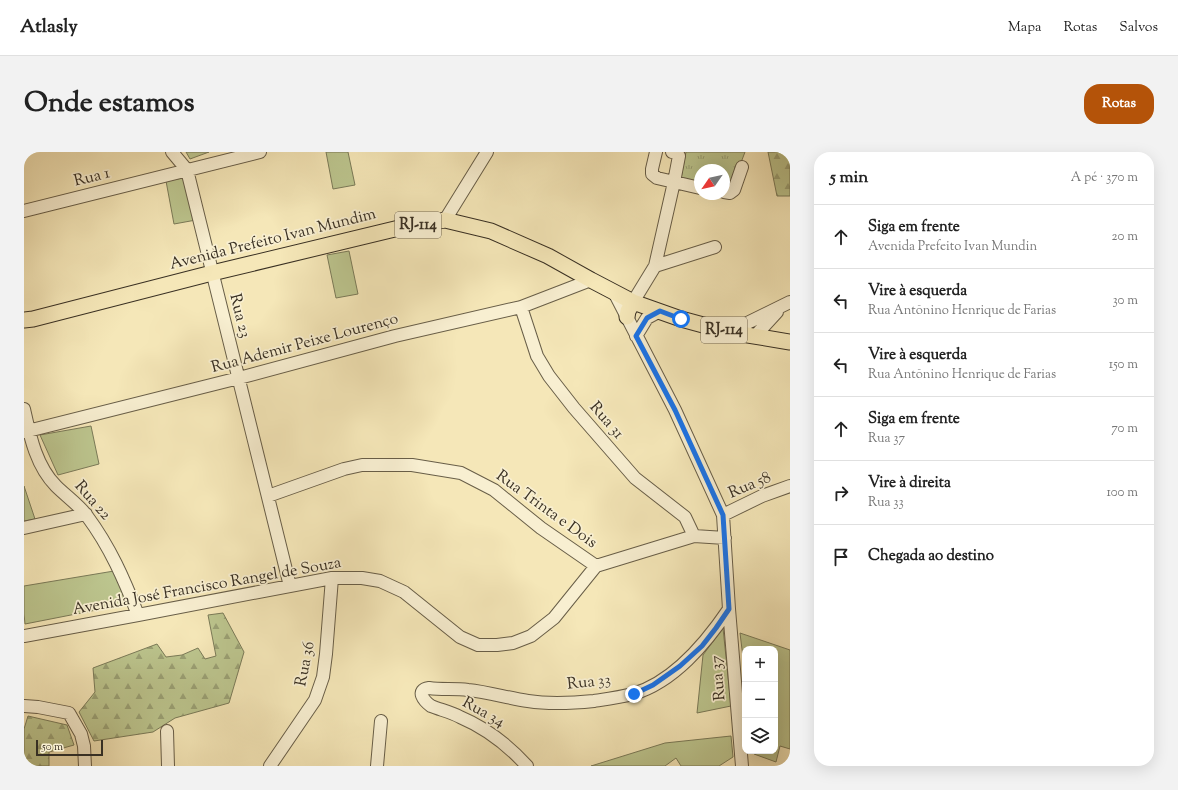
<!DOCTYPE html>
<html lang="pt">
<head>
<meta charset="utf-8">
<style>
  :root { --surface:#fff; --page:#f2f2f2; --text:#222; --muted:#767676; --line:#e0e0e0; --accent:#b45309 }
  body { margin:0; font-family:"Sorts Mill Goudy",serif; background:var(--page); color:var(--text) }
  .controls { position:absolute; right:12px; bottom:12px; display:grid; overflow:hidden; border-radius:8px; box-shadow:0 4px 16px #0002 }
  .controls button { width:36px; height:36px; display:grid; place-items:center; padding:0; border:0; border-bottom:1px solid var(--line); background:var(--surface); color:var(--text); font:20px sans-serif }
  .compass { position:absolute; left:670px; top:12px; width:36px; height:36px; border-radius:50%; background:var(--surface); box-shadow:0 4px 16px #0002; rotate:236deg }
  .scale { position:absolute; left:12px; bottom:10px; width:67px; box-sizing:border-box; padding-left:4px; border:2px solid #393023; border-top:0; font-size:11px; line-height:14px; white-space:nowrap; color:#393023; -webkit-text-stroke:3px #f8efd1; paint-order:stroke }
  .stop { position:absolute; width:12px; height:12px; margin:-9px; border:3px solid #1a73e8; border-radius:50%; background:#fff }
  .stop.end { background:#1a73e8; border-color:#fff; box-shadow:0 1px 4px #0008 }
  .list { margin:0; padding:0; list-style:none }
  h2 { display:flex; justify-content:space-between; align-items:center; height:52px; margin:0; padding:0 16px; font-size:17px }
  h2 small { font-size:13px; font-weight:400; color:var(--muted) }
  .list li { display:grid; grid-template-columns:26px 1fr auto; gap:12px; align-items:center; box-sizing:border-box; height:64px; padding:0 16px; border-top:1px solid var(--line) }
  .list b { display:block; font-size:15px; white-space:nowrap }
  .list p { margin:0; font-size:13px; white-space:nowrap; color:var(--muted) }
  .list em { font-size:13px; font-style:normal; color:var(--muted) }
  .icon { flex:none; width:22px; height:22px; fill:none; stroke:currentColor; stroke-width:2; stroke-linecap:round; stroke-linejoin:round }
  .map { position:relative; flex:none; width:766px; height:614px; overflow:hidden; border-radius:16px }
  header { display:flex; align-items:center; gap:24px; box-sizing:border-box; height:56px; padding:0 20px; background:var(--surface); border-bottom:1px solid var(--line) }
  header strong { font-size:19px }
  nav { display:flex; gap:22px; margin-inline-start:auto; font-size:14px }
  .intro { display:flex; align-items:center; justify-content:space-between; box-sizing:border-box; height:96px; padding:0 24px }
  h1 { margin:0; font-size:28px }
  .button { padding:10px 18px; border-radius:16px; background:var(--accent); color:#fff; font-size:14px; font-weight:700 }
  main { display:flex; gap:24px; padding:0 24px }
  aside { flex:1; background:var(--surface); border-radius:16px; box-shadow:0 4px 16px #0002 }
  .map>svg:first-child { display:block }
</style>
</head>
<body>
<header>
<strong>Atlasly</strong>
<nav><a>Mapa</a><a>Rotas</a><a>Salvos</a></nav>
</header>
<div class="intro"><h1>Onde estamos</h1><a class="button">Rotas</a></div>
<main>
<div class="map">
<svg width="766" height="614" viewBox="0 0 766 614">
  <defs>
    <pattern id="forest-firs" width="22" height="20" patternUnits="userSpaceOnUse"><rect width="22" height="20" fill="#bcc58e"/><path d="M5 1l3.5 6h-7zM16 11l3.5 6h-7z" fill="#9aa074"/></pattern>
    <pattern id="park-tufts" width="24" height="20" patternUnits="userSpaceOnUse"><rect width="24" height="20" fill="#bcc58e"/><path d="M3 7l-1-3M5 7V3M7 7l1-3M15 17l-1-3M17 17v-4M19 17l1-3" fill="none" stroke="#9aa074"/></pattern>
  </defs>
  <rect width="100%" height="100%" fill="#f5e7b8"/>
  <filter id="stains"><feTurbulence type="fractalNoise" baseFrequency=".005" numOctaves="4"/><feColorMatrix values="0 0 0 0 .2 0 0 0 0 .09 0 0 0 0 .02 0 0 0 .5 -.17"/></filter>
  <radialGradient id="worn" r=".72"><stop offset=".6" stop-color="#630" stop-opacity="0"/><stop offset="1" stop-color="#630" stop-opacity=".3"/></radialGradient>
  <!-- grass -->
  <path fill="#bcc58e" stroke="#7a7a58" d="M302,0H324L331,33L309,37Z
    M164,25L172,68L150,72L142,29Z
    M325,99L334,142L312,146L303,103Z
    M67,274L75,312L34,323L16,283Z
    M0,334L11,367L0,369Z
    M90,419L103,452L1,472L0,462V434Z
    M699,476L707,554L673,561L679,503Z
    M716,481L766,498V597L756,594L752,610L730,602L729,599H751V497H721V522Z
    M707,584L709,605L695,614H657L652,606L641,614H567L641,591Z"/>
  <!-- forest -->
  <path fill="url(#forest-firs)" stroke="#7a7a58" d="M162,0H185L166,7Z
    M744,0H766V44H753Z
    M199,461L220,500L205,551L151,566L129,580L70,589L55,560L71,540L69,516L133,492L142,505L158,503L174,496L181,507L192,504L184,463Z
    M4,564L43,573L50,593L25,600V614H0V577Z"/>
  <!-- park -->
  <path fill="url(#park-tufts)" stroke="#7a7a58" d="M662,0H721L707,37L700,36V18H676V30L657,26Z"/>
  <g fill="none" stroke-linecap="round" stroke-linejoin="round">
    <!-- minor casing -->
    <g stroke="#685e48" stroke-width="14">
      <path id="minor" d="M148,0L163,18L266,434
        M632,0L628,17V22L633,26L676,36
        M700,40L706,41L710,38L718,15
        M0,59L236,0
        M421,68L463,0
        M631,114L691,95
        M590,140L651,258L699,363L705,457L718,614
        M609,150L631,114L650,30L655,4L653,1L648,0
        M497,155L513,204L525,224L550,256L611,326L661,365L670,384
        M705,180L766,150
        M612,184L623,166L636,159
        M731,184L753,160
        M0,257C6,284 12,314 32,334C42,344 55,353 63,364C86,395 100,427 114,463
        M0,280L215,226L371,184L497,155L567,128
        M244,344L320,317L338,313H388L437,321L470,338L517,376L572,414
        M699,363L738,344L766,334
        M0,376L62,362
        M0,484L114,463L308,426H338L356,429L380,440L436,485L454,493H473L489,491L507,484L530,466L572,414L670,384L701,386
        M0,554L14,555L45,561L57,582L60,594L61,614
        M143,579L144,614
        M246,614L291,548L299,525L302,502L308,426
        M353,614L357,569
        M503,614C484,593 462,576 436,565C427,560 417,558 407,554C400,549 391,538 405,536C418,538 431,536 444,538C464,540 484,546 504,549C523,552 550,551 570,549C583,547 597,545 609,542C650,530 682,491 705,457"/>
    </g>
    <!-- major casing -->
    <g stroke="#393023" stroke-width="17">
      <path id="major" d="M603,165L604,159L609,150
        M0,168L9,167L188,121L375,76L421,68L467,79L524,104L567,128L609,150L657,167L705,180L766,190"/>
    </g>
    <!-- minor -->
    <use href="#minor" stroke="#f8efd1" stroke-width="12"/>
    <!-- major -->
    <use href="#major" stroke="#f5e7b8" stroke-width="15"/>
  </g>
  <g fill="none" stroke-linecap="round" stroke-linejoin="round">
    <!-- route -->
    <path stroke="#1a73e8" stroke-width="5" d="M610,542L629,533L656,514L678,494L692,476L705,457L699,363L651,258L612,184L623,166L636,159L657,167"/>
  </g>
  <g text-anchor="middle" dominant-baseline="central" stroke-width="3.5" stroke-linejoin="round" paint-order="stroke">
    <!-- shield labels -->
    <g fill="#f8efd1" stroke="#726957" stroke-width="1">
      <rect x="371" y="60" width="46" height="26" rx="3"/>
      <rect x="677" y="165" width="46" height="26" rx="3"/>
    </g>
    <g font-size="15" font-weight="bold" fill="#393023">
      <text x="394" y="73">RJ-114</text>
      <text x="700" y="178">RJ-114</text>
    </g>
    <!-- street labels -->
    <g font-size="16" fill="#393023" stroke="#f8efd1">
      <text transform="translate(68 26) rotate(-14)">Rua 1</text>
      <text transform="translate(249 88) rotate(-14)">Avenida Prefeito Ivan Mundim</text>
      <text transform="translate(215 164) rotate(76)">Rua 23</text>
      <text transform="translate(281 192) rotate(-15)">Rua Ademir Peixe Lourenço</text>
      <text transform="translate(582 269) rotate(49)">Rua 31</text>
      <text transform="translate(726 334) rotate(-23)">Rua 58</text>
      <text transform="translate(68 349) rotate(49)">Rua 22</text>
      <text transform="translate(522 358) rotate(36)">Rua Trinta e Dois</text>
      <text transform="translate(183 435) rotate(-10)">Avenida José Francisco Rangel de Souza</text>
      <text transform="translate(282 512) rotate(-79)">Rua 36</text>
      <text transform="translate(695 526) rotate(-95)">Rua 37</text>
      <text transform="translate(565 531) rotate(-6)">Rua 33</text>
      <text transform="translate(459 561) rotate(29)">Rua 34</text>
    </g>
  </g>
  <rect width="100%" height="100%" filter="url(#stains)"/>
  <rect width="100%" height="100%" fill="url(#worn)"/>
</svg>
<div class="controls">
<button>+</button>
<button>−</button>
<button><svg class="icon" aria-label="layers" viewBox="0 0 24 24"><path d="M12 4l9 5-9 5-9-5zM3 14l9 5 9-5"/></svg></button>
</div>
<svg class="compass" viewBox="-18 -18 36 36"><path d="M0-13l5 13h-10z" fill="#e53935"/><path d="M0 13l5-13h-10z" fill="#767676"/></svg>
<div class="scale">50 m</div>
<div class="stop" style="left:657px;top:167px"></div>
<div class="stop end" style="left:610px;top:542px"></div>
</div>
<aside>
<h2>5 min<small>A pé · 370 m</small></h2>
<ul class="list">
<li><svg class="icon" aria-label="ahead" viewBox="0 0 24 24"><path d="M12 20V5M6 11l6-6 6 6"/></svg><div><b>Siga em frente</b><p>Avenida Prefeito Ivan Mundin</p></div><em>20 m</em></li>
<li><svg class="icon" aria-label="left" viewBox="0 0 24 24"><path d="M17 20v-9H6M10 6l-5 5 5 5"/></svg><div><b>Vire à esquerda</b><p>Rua Antōnino Henrique de Farias</p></div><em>30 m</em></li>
<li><svg class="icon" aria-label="left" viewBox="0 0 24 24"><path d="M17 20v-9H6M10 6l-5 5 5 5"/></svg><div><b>Vire à esquerda</b><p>Rua Antōnino Henrique de Farias</p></div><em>150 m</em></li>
<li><svg class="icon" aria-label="ahead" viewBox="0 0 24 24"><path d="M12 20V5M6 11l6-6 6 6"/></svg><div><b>Siga em frente</b><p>Rua 37</p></div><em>70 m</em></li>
<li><svg class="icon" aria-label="right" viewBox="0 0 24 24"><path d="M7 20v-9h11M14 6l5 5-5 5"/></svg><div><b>Vire à direita</b><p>Rua 33</p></div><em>100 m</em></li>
<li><svg class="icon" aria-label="arrive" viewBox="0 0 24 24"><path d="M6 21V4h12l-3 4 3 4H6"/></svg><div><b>Chegada ao destino</b></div></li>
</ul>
</aside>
</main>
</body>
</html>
